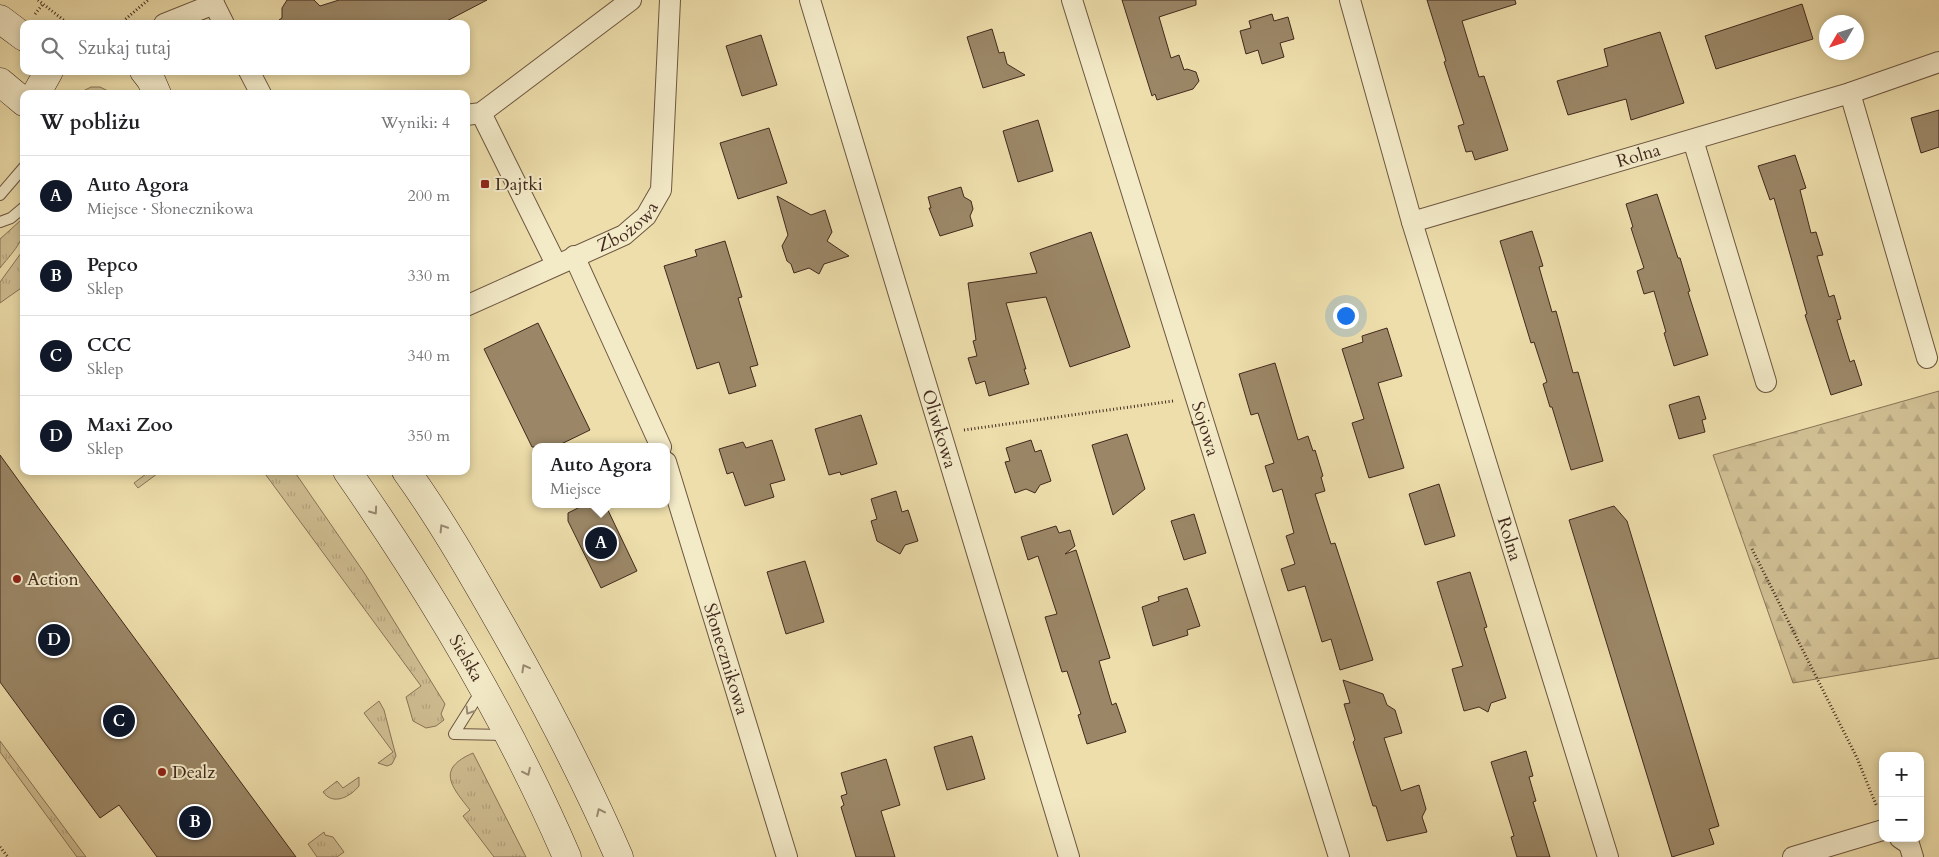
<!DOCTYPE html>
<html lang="pl">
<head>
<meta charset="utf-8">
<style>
  :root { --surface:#fff; --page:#f6f6f6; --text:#202124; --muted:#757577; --line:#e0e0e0; --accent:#111827 }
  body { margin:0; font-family:Cardo,serif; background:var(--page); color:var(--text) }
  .controls { position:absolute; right:15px; bottom:15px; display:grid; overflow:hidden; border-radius:10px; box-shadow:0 2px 8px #0003 }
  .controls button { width:45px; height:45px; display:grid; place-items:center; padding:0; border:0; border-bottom:1px solid var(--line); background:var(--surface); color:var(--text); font:25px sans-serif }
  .compass { position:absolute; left:1819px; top:15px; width:45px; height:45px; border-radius:50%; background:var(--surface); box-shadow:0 2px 8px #0003; rotate:231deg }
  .you { position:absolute; left:1345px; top:315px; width:18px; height:18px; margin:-12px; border:4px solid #fff; border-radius:50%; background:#1a73e8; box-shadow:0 0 0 8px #1a73e833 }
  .badge { display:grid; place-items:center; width:32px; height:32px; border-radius:50%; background:var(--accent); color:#fff; font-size:16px; font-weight:700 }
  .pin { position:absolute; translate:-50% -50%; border:2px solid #fff; box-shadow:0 1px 5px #0006 }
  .popup { position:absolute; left:532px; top:443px; width:138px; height:65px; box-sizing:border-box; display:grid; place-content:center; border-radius:10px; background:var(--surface); filter:drop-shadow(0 1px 4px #0005); font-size:16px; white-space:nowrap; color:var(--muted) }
  .popup b { font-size:19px; color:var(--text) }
  .popup::after { content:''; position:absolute; left:50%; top:100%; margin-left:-10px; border:10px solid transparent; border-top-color:var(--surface) }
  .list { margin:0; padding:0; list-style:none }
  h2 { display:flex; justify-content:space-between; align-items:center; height:65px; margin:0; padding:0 20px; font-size:21px }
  h2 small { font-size:16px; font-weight:400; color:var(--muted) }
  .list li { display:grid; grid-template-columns:32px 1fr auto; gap:15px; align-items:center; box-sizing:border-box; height:80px; padding:0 20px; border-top:1px solid var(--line) }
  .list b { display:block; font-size:19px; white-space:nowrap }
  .list p { margin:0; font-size:16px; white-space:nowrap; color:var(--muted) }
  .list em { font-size:16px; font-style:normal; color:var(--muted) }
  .icon { flex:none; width:28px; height:28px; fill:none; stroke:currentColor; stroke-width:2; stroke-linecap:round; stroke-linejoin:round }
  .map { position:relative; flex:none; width:1939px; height:857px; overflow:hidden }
  .search { position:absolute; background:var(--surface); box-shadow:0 2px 8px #0003; left:20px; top:20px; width:450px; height:55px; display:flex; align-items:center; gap:12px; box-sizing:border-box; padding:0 18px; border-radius:10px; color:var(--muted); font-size:19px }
  .panel { position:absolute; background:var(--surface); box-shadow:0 2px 8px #0003; left:20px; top:90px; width:450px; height:385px; border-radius:10px }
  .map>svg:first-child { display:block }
</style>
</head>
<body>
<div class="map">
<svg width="1939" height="857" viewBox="0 0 1939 857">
  <defs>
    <pattern id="grass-tufts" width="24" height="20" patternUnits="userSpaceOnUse" patternTransform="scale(1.25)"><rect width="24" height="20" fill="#d0bf93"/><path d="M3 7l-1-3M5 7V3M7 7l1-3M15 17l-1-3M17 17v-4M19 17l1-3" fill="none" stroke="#b4a47e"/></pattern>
    <pattern id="forest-firs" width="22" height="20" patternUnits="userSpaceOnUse" patternTransform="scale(1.25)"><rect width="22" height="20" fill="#d0bf93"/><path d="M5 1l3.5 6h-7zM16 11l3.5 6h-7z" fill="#b4a47e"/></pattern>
  </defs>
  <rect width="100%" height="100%" fill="#eddeab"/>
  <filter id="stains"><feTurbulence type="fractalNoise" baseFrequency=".004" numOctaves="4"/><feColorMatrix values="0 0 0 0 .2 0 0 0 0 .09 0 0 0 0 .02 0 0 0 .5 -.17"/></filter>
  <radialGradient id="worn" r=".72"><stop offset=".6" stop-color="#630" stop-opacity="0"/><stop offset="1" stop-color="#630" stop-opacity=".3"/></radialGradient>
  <!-- grass -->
  <path fill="url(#grass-tufts)" stroke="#897458" d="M91,87H100L114,94H77Z
    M21,220C31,236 9,256 0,268V239Z
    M24,249V286L0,303V282Z
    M150,471H161L138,488L134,483Z
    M263,471H294L365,574L445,704L441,714L444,720L436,726L426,728L413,721L406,697L421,686Z
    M379,701L384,710L396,756L392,764L387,766L378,763L393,752L364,713Z
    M0,741L86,857H77L0,752Z
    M473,753L526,857H494L463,816L470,810C451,786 436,769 473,753Z
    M359,777V786C350,797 333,806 323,792L337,781L343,788Z
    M324,832L325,835L333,837L344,852L337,857H317L308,844Z"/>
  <!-- forest -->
  <path fill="url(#forest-firs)" stroke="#897458" d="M1939,391V658L1793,683L1713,455Z"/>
  <!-- building -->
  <path fill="#9b8767" stroke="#42291e" d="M287,0H314L320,6L339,0H487L441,24H279V20L282,18V8Z
    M1122,0H1196V5L1159,17L1171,58L1179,55L1184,70L1187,69L1196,72L1199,81L1193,89L1157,100L1155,94L1152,96Z
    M1427,0H1515L1516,4L1462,21L1479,77L1484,76L1508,150L1475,160L1472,151L1466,152L1458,126L1464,124L1444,62L1446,61Z
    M1802,4L1813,39L1716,69L1705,36Z
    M1272,14L1274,21L1288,17L1294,39L1280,43L1284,57L1262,64L1258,50L1246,54L1240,31L1251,28L1249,21Z
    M992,29L999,53L1004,52L1007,64L1025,75L983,88L967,37Z
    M1660,32L1684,103L1631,120L1626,99L1568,115L1557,81L1608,66L1604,49Z
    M761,35L777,85L742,96L726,46Z
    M1939,110V147L1921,153L1911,118Z
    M1038,120L1053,171L1018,182L1003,131Z
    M769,128L787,183L738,199L720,143Z
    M1795,155L1806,188L1800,190L1811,233L1816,232L1823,255L1817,256L1829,297L1834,295L1841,319L1837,320L1850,362L1854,360L1862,385L1831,395L1805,315L1807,314L1774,198L1770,200L1758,166Z
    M961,187L964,197L971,201L973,209L970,216L973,226L940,236L929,208H931L928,197Z
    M1657,194L1678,258H1680L1690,291L1688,292L1708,355L1674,366L1664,333L1666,332L1654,291L1644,294L1637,271L1644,268L1631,228L1633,227L1626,204Z
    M777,196L811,215L825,210L832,232L827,241L849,256L824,264L819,274L809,268L794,273L791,264L787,261L782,246L788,235Z
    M1532,231L1543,266L1539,267L1552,312L1556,311L1573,373L1578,372L1603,461L1571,470L1552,407H1550L1543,384L1547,382L1534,342L1531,343L1500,241Z
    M1091,232L1130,347L1070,367L1046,297L1006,303L1026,369H1024L1029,384L989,396L985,381L976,384L968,358L977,356L973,341L976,340L968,283L1037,273L1030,253Z
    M725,241L742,297L738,298L758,365L750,367L756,386L729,394L719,362L697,369L664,266L697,256L695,250Z
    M538,323L590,430L555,447H532L484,349Z
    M1387,328L1402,376L1378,383L1404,468L1369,478L1352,423L1364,419L1342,349L1363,342L1362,336Z
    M1275,363L1298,440L1308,436L1313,451L1315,450L1323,476L1321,477L1325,491L1315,494L1331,544L1335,543L1373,660L1340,670L1331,639L1322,642L1305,586L1288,591L1281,569L1295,564L1286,536L1294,533L1282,489L1273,492L1265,466L1274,463L1258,413L1251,415L1239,374Z
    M1699,396L1706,419L1702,420L1705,432L1679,439L1669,405Z
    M861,415L877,464L841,475L840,472L829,475L815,429Z
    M1127,434L1145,489L1113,515L1092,445Z
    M772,440L785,480L770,484L774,497L745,506L733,472L727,474L719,449L743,442L746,448Z
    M1031,440L1035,452L1041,450L1051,481L1040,485L1035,493L1026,489L1015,493L1005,462L1010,461L1006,448Z
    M0,455L37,506L296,857H157L119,805L100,818L0,682Z
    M1439,484L1455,536L1425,545L1409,494Z
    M896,491L902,512L908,510L918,541L905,545L900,554L877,541L871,521L877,519L871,499Z
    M586,504H605L637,571L601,588L568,521V513Z
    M1614,506L1627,521L1719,826L1709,829L1714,844L1672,857L1569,520Z
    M1194,514L1206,553L1184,560L1171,521Z
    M1056,526L1059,533L1070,530L1075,546L1065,554L1076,550L1110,658L1099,661L1112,705L1116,703L1126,732L1087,744L1078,715L1081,714L1067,671L1062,672L1045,617L1057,614L1038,556L1028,560L1021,537Z
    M805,561L824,622L786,634L767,572Z
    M1470,572L1487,627L1484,628L1506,698L1491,703L1488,712L1479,707L1464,711L1452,669L1463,666L1437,582Z
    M1187,588L1200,626L1187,630L1188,635L1153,646L1142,607L1159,601L1158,597Z
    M1343,680L1383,694L1387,705L1395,710L1402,733L1384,738L1401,791L1419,785L1426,809L1422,817L1427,832L1387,841L1376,806H1373L1353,742L1355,740L1344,704L1350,703Z
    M972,736L985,779L947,790L934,747Z
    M1526,751L1533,776L1529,777L1536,801L1533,802L1550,857H1517L1511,837L1514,836L1491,762Z
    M886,759L900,805L881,811L895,857H856L841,807L844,805L841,796L847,794L841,773Z"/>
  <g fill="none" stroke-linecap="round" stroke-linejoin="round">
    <!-- lane casing -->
    <g stroke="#6d5641" stroke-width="12">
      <path id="lane" d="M0,195L24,167
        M0,222L11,218L24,207
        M454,734L481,691
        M454,734L505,735"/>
    </g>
    <!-- street casing -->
    <g stroke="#6d5641" stroke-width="22">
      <g id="street">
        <path d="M212,0L224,24"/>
        <path id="s1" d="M810,0L1069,857"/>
        <path id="s2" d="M1072,0L1339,857"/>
        <path id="s3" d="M1350,0L1412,222L1608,857"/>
        <path d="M164,24L214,4"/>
        <path d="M249,71L261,94"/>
        <path d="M1850,93L1927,358"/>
        <path d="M481,113L556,264"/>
        <path d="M466,115L481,113L631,0"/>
        <path d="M1693,140L1766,382"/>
        <path id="s4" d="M1412,222L1850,93L1939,62"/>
        <path d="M574,256L661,447"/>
        <path id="s5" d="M466,306L624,235L646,216L661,190L670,0"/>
        <path id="s6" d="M666,462L787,857"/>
        <path d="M1900,838L1909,844L1913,857"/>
        <path d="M1793,857L1883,830"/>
      </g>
    </g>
    <!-- secondary casing -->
    <g stroke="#42291e" stroke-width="29">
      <g id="secondary">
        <path d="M0,19L24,37"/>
        <path d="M144,71L151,80L157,94"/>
        <path d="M0,82L24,102"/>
        <path d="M36,94L49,71"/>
        <path id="s7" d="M347,471C432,593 508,720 567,857"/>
        <path d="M406,471C442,521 473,576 504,630C546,704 585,779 619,857"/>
      </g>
    </g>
    <!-- path -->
    <path stroke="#42291e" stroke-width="3" stroke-dasharray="1 2.5" stroke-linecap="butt" d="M38,0L66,22L94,24
      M35,14L43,4
      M113,24L121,23L148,0
      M964,430L1173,401
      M1752,549L1857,758L1877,807
      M0,847L8,857"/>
    <!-- lane -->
    <use href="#lane" stroke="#f3eac8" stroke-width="10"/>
    <!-- street -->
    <use href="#street" stroke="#f3eac8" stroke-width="20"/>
    <!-- secondary -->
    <use href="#secondary" stroke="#f3eac8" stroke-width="28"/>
  </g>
  <!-- one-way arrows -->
  <defs><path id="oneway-chevron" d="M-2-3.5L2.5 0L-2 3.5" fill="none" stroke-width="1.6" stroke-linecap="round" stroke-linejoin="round" transform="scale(1.25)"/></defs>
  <g stroke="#9a8a73">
    <use href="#oneway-chevron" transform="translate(374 511) rotate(55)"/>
    <use href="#oneway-chevron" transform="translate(443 528) rotate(-122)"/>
    <use href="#oneway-chevron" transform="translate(525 668) rotate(-119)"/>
    <use href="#oneway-chevron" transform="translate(469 711) rotate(122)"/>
    <use href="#oneway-chevron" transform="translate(527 772) rotate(64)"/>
    <use href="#oneway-chevron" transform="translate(600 812) rotate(-115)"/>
  </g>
  <!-- markers -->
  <g fill="#8f2418" stroke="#f3eac8" stroke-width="2">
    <rect x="480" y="179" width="10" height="10" rx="2.5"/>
    <circle cx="17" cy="579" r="5"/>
    <circle cx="162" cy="772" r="5"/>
  </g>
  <g text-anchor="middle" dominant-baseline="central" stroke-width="4" stroke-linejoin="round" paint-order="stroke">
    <!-- street labels -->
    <g font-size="18" fill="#42291e" stroke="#f3eac8">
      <text stroke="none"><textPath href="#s4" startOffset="236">Rolna</textPath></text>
      <text stroke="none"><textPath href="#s5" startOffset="181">Zbożowa</textPath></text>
      <text stroke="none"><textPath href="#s1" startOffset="448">Oliwkowa</textPath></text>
      <text stroke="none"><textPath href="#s2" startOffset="449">Sojowa</textPath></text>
      <text stroke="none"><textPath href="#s3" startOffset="562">Rolna</textPath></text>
      <text stroke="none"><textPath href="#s7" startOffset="222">Sielska</textPath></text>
      <text stroke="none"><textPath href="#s6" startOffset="206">Słonecznikowa</textPath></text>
    </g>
    <!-- poi labels -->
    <g font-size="18" fill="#42291e" stroke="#f3eac8" text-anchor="start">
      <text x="495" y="184">Dajtki</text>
      <text x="27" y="579">Action</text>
      <text x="172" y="772">Dealz</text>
    </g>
  </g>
  <rect width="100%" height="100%" filter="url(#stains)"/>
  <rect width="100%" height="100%" fill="url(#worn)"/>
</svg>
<div class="controls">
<button>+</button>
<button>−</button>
</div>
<svg class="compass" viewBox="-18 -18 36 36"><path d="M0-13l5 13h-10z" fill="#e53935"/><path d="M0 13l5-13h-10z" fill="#757577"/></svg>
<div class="you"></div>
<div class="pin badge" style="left:601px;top:543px">A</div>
<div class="popup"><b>Auto Agora</b>Miejsce</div>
<div class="pin badge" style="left:195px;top:822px">B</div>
<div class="pin badge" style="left:119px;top:721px">C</div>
<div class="pin badge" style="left:54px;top:640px">D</div>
<div class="search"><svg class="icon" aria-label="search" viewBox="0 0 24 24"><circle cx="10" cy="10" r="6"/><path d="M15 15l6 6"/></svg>Szukaj tutaj</div>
<section class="panel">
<h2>W pobliżu<small>Wyniki: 4</small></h2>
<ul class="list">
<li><span class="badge">A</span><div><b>Auto Agora</b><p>Miejsce · Słonecznikowa</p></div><em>200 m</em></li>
<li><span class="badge">B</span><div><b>Pepco</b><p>Sklep</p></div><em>330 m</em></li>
<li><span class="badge">C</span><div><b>CCC</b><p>Sklep</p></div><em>340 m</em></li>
<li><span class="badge">D</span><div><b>Maxi Zoo</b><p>Sklep</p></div><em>350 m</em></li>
</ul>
</section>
</div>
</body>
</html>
